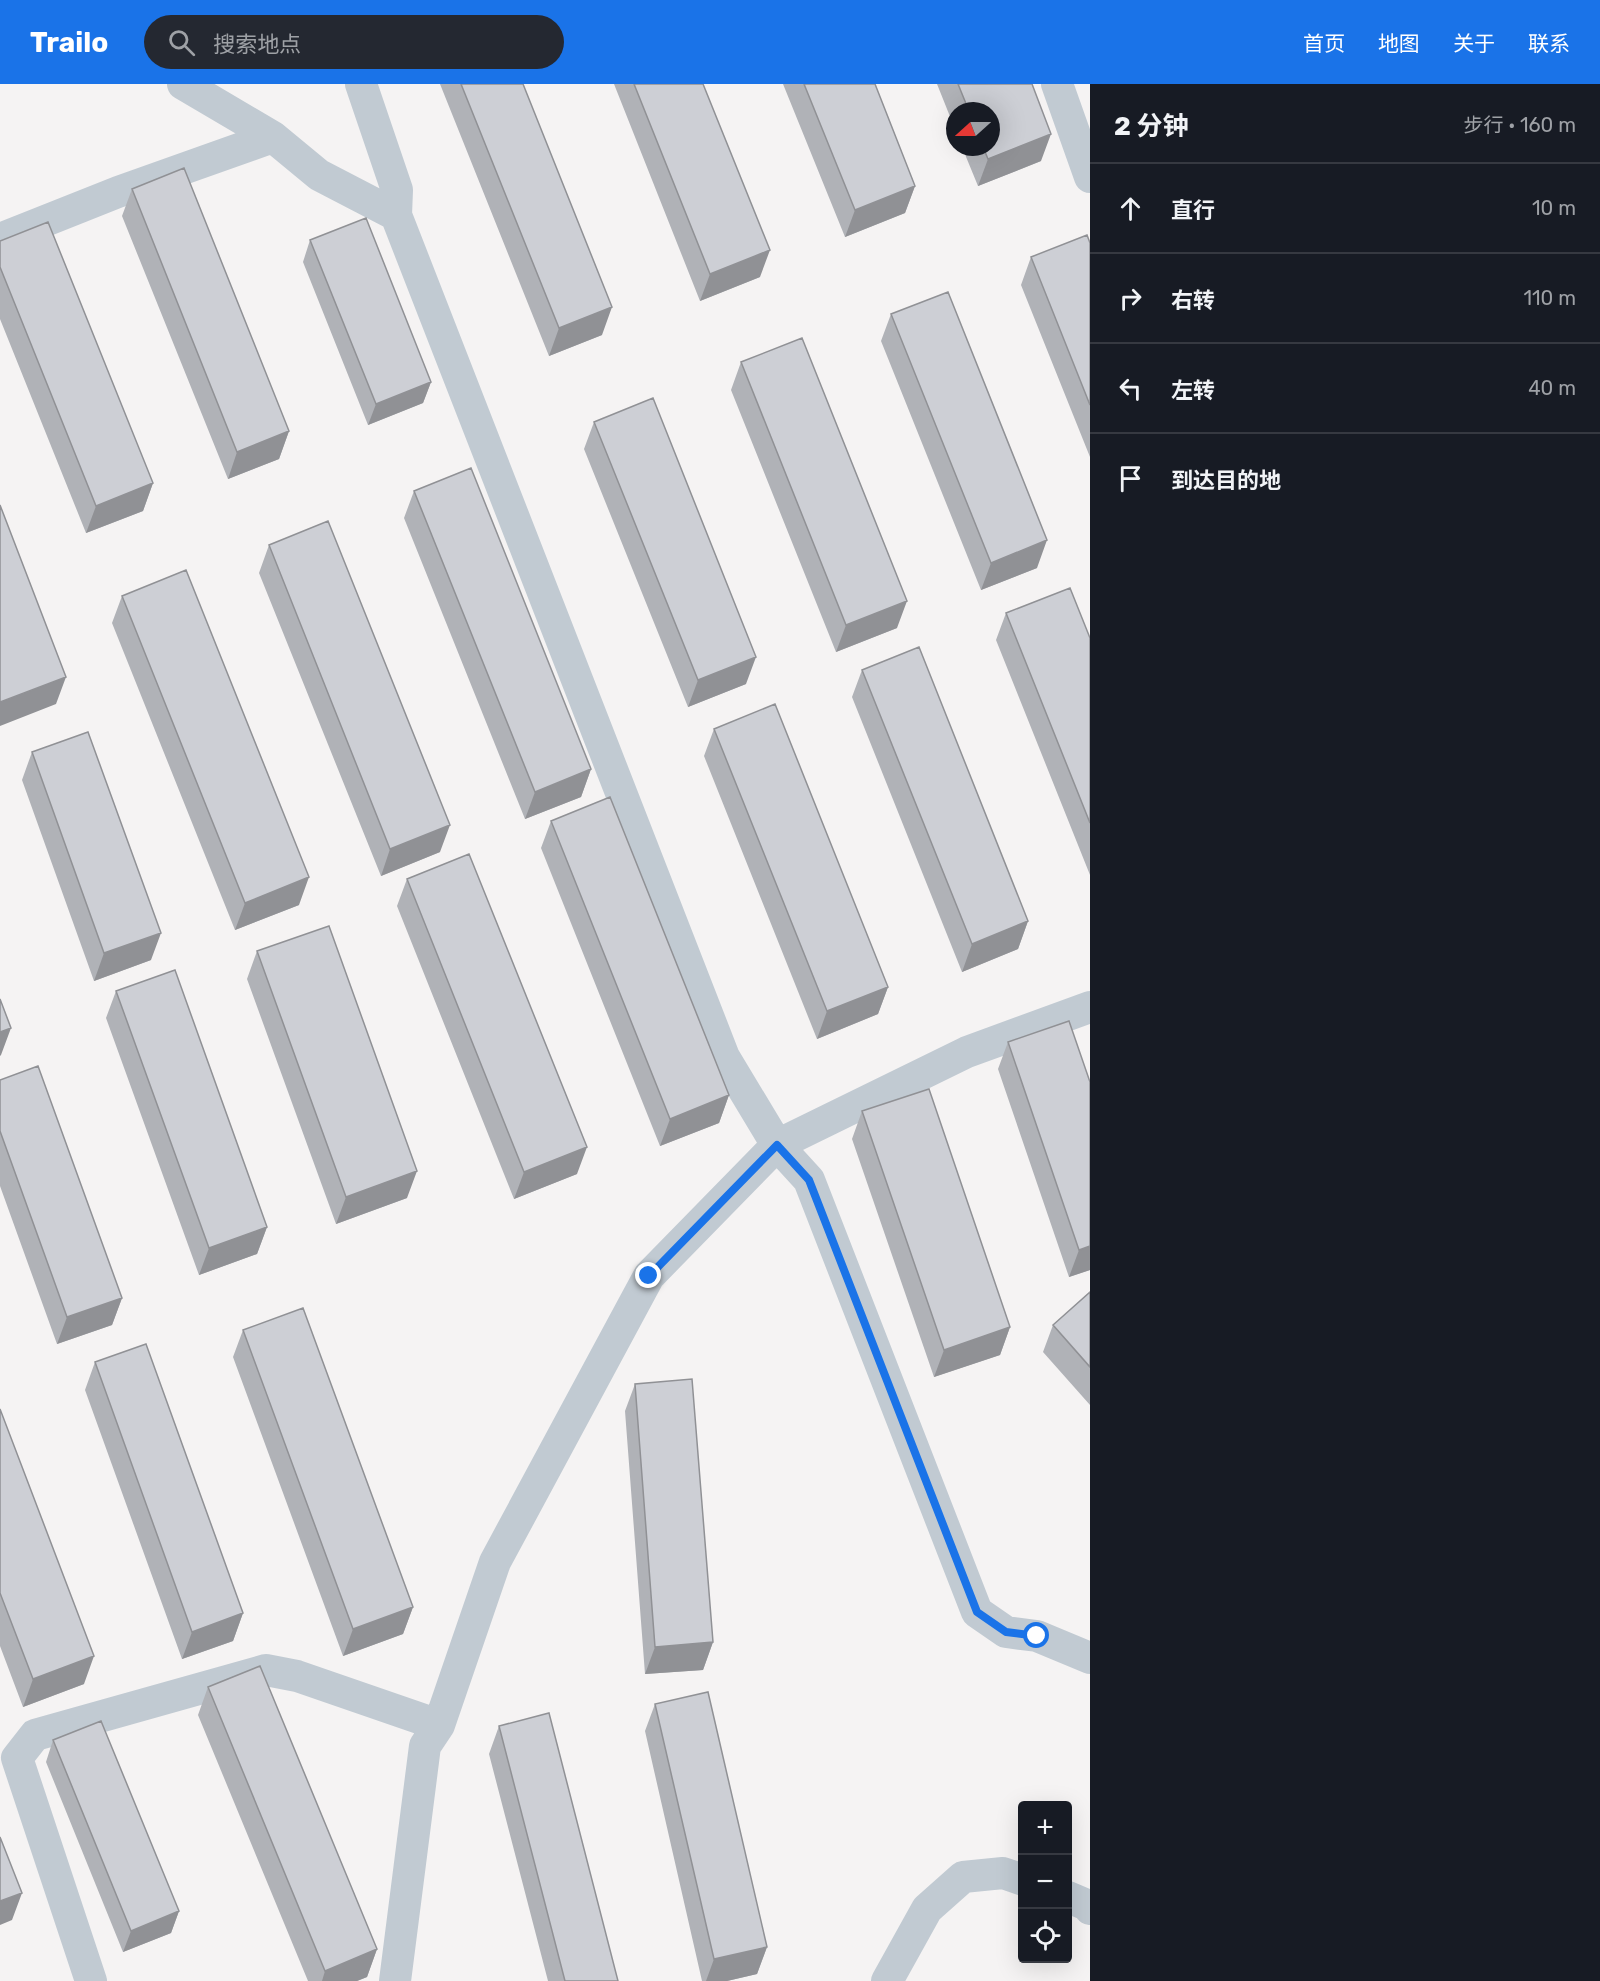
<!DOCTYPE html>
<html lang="zh">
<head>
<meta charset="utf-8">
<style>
  :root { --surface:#171b24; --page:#242831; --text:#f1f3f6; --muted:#9ea1a6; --line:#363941; --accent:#1a73e8 }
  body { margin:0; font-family:Rubik,"Noto Sans SC",sans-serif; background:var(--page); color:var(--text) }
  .controls { position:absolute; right:18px; bottom:18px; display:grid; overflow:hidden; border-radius:6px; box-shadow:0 6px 24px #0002 }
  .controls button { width:54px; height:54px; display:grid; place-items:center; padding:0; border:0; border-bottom:2px solid var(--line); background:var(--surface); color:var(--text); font:30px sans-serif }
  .compass { position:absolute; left:946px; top:18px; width:54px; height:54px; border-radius:50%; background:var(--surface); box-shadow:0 6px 24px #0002; rotate:249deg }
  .stop { position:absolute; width:18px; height:18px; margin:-14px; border:4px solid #1a73e8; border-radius:50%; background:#fff }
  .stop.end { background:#1a73e8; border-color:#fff; box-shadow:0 2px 6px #0008 }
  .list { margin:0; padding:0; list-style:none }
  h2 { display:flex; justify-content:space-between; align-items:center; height:78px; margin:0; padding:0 24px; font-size:26px }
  h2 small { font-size:20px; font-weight:400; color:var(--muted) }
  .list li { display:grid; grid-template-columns:39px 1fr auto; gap:18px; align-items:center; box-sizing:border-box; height:90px; padding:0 24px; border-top:2px solid var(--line) }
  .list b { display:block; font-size:22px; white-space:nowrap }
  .list em { font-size:20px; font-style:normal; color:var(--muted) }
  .icon { flex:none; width:33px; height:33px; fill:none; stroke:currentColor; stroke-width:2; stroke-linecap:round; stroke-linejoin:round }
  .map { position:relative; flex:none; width:1090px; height:1897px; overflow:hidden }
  header { display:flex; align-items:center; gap:36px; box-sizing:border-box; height:84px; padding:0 30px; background:var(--accent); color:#fff }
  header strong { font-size:28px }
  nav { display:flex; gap:33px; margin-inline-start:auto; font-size:21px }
  .search { width:420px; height:54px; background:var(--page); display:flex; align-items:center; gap:15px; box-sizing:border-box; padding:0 21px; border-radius:33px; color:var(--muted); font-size:22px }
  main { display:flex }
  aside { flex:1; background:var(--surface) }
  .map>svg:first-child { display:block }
</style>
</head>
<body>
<header>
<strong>Trailo</strong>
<div class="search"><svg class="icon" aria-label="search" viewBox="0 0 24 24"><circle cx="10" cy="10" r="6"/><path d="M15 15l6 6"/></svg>搜索地点</div>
<nav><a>首页</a><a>地图</a><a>关于</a><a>联系</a></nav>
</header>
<main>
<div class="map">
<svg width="1090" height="1897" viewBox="0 0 1090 1897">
  <rect width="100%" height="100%" fill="#f5f3f3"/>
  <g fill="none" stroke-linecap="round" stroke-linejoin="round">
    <!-- street -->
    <path stroke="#c1cad2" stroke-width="32" d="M183,0L273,53L319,91L396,131L397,106L361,0
      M1057,0L1090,93
      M396,131L724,973L777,1061L809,1096L977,1528L1006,1548L1037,1552L1090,1574
      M0,155L118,108L273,53
      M1068,1813L1087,1821L1090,1825
      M91,1897L17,1674L35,1651L266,1586L297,1592L439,1641
      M395,1897L425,1662L439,1641L495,1478L649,1192L777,1061L967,968L1090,923
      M887,1897L927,1825L963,1793L1003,1789L1023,1796"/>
  </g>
  <!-- wall -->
  <path fill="#b0b2b7" d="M440,0H523L602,251L549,272Z
    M614,0H703L760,193L700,217Z
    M783,0H875L915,102L905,129L845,153Z
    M937,0H1032L1041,77L978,102L962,63H991V27H955V45Z
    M132,105L289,347L279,375L228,395L122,132Z
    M310,156L431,298L423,319L368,341L303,178Z
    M0,157L153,399L143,427L86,449L0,235Z
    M1090,159V373L1021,201L1031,173Z
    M891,230L1037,484L981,506L881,257Z
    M741,278L897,544L836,568L731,306Z
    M594,338L746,600L688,623L584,365Z
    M414,407L591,685L581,713L525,735L404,434Z
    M269,461L440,768L381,792L259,489Z
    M122,512L299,821L235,846L112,539Z
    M1006,529L1090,554V791L996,556Z
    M862,586L1028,837L1018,865L962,888L852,613Z
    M714,645L888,903L878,930L817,955L704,672Z
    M32,668L151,876L94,897L22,696Z
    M551,737L729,1011L719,1039L660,1062L541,764Z
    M407,795L577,1090L514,1115L397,822Z
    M257,867L407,1114L336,1140L247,895Z
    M116,907L267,1143L257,1170L199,1191L106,934Z
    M1008,958L1090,998V1186L1069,1193L998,985Z
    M0,996L122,1214L112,1241L57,1260L0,1102Z
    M862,1027L1010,1243L1000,1271L934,1293L852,1055Z
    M1090,1208V1321L1043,1268L1053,1241Z
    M243,1246L413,1523L403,1550L343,1572L233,1273Z
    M95,1278L243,1529L233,1557L182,1575L85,1306Z
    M635,1300L713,1558L703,1586L645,1590L625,1327Z
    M0,1325L84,1600L23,1623L0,1562Z
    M208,1603L377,1865L367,1893L357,1897H308L198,1631Z
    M655,1620L767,1863L757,1890L727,1897H702L645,1647Z
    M499,1642L618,1897H548L489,1670Z
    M53,1656L179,1827L171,1849L123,1868L46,1678Z"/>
  <!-- shaded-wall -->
  <path fill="#909195" d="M1051,50L1041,77L978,102L988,75Z
    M915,102L905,129L845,153L855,126Z
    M770,166L760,193L700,217L710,190Z
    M612,223L602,251L549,272L559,244Z
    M431,298L423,319L368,341L376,320Z
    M289,347L279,375L228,395L237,368Z
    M153,399L143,427L86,449L96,422Z
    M1047,456L1037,484L981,506L991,479Z
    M907,517L897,544L836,568L846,541Z
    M756,573L746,600L688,623L698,596Z
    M66,593L56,620L0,642V618Z
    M591,685L581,713L525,735L535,708Z
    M450,741L440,768L381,792L390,765Z
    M309,793L299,821L235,846L245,819Z
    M1028,837L1018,865L962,888L972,860Z
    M161,849L151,876L94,897L104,869Z
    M888,903L878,930L817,955L827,927Z
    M11,944L1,971L0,972V948Z
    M729,1011L719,1039L660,1062L670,1035Z
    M587,1063L577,1090L514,1115L524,1088Z
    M417,1087L407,1114L336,1140L346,1113Z
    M267,1143L257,1170L199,1191L209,1164Z
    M1090,1162V1186L1069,1193L1079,1166Z
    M122,1214L112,1241L57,1260L67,1233Z
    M1010,1243L1000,1271L934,1293L944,1266Z
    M413,1523L403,1550L343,1572L353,1545Z
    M243,1529L233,1557L182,1575L192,1548Z
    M713,1558L703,1586L645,1590L655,1563Z
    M94,1572L84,1600L23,1623L33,1595Z
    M22,1809L12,1836L0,1841V1817Z
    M179,1827L171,1849L123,1868L131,1847Z
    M767,1863L757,1890L727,1897H706L714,1875Z
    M377,1865L367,1893L357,1897H322L325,1887Z"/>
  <!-- building -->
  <path fill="#cdcfd5" stroke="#909195" stroke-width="1.5" d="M461,0H523L612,223L559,244Z
    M634,0H703L770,166L710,190Z
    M804,0H875L915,102L855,126Z
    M958,0H1032L1051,50L988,75L983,63H991V27H969Z
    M184,84L289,347L237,368L132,105Z
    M366,134L431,298L376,320L310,156Z
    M48,138L153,399L96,422L0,183V157Z
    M1087,151L1090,159V321L1031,173Z
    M948,208L1047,456L991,479L891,230Z
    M802,254L907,517L846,541L741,278Z
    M653,314L756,573L698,596L594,338Z
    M471,384L591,685L535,708L414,407Z
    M0,421L66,593L0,618Z
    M328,437L450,741L390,765L269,461Z
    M186,486L309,793L245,819L122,512Z
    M1070,504L1090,554V739L1006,529Z
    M919,563L1028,837L972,860L862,586Z
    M775,620L888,903L827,927L714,645Z
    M88,648L161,849L104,869L32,668Z
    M610,713L729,1011L670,1035L551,737Z
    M469,770L587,1063L524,1088L407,795Z
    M329,842L417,1087L346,1113L257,867Z
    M175,886L267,1143L209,1164L116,907Z
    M0,915L11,944L0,948Z
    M1069,937L1090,998V1162L1079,1166L1008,958Z
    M38,982L122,1214L67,1233L0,1047V996Z
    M929,1005L1010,1243L944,1266L862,1027Z
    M1090,1208V1283L1053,1241Z
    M303,1224L413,1523L353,1545L243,1246Z
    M146,1260L243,1529L192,1548L95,1278Z
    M692,1295L713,1558L655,1563L635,1300Z
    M0,1325L94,1572L33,1595L0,1509Z
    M260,1582L377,1865L325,1887L208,1603Z
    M708,1608L767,1863L714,1875L655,1620Z
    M549,1629L618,1897H565L499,1642Z
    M101,1637L179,1827L131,1847L53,1656Z
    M0,1753L22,1809L0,1817Z"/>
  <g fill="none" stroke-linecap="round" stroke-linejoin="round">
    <!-- route -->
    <path stroke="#1a73e8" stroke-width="8" d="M649,1192L777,1061L809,1096L977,1528L1006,1548L1037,1552"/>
  </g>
</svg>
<div class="controls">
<button>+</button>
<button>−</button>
<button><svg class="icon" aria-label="locate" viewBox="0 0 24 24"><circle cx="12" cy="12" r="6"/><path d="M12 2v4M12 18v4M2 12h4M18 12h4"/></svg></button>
</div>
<svg class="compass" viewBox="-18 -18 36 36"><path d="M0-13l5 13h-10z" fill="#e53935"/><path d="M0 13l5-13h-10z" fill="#9ea1a6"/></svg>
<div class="stop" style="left:1037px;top:1552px"></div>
<div class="stop end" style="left:649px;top:1192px"></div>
</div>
<aside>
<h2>2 分钟<small>步行 · 160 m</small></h2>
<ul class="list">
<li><svg class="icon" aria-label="ahead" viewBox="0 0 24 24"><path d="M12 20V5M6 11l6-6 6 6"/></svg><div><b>直行</b></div><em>10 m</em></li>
<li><svg class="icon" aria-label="right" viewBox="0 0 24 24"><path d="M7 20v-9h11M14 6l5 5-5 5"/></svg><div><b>右转</b></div><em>110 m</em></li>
<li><svg class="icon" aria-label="left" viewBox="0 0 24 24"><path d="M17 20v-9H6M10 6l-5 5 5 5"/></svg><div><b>左转</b></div><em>40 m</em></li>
<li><svg class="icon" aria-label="arrive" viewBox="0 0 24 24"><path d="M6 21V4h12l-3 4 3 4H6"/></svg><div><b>到达目的地</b></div></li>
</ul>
</aside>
</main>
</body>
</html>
